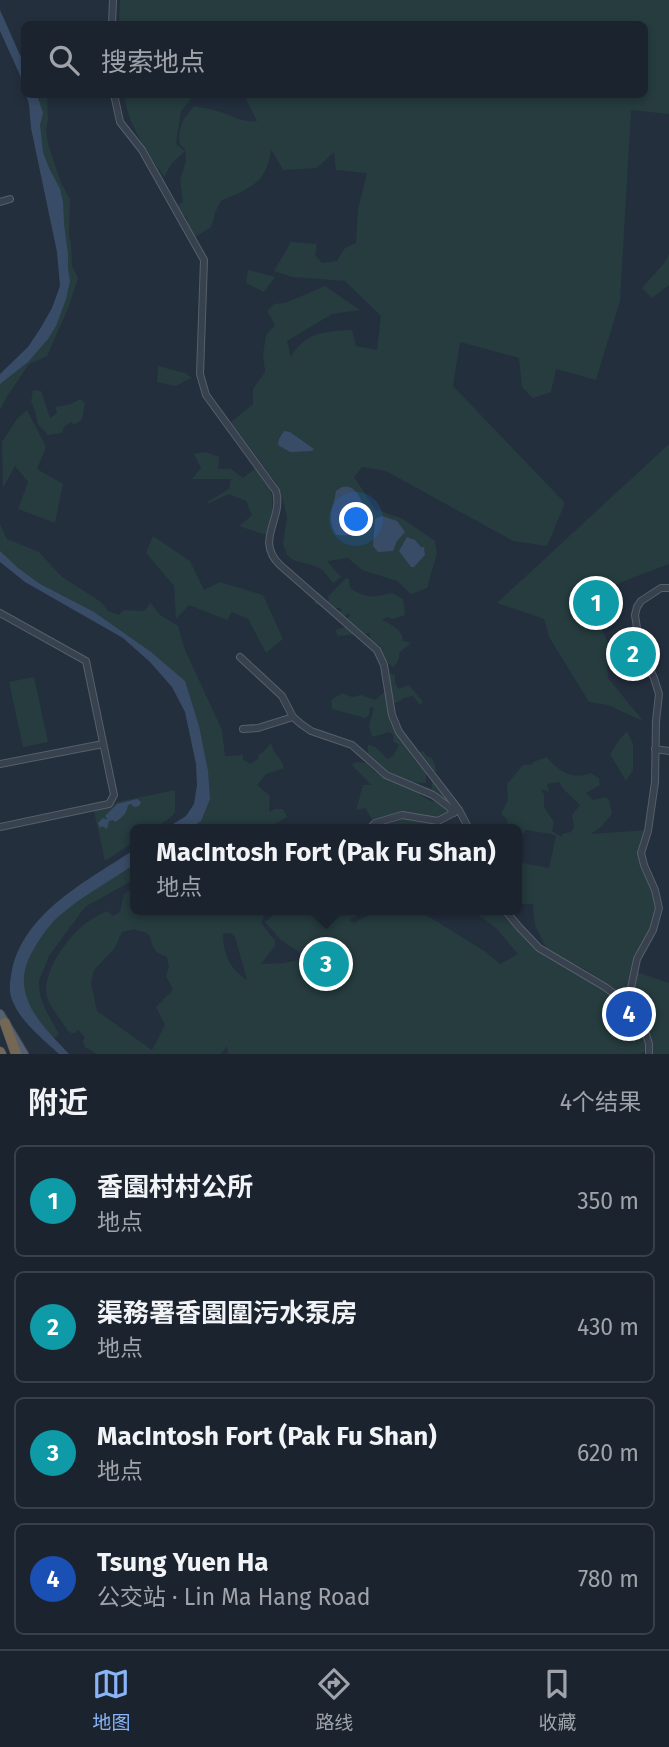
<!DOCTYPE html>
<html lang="zh">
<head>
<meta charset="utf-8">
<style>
  :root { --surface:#1b232e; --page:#242b36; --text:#f1f3f6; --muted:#a0a4aa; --line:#39404a; --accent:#8ab4f8 }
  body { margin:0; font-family:"Fira Sans","Noto Sans SC",sans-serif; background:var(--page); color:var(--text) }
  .you { position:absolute; left:357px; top:520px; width:24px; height:24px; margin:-18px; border:5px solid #fff; border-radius:50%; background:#1a73e8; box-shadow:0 0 0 10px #1a73e833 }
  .badge { display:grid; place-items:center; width:46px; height:46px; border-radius:50%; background:var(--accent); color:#fff; font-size:23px; font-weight:700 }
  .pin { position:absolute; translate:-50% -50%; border:4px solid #fff; box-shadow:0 2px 7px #0006 }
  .popup { position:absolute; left:130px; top:824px; width:392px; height:91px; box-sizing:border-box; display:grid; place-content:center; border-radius:10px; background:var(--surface); filter:drop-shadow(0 2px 5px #0005); font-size:23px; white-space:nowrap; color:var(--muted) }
  .popup b { font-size:26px; color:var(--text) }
  .popup::after { content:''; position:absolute; left:50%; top:100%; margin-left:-14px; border:14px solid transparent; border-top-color:var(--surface) }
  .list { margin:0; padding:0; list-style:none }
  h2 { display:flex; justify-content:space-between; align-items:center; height:91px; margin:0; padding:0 28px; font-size:30px }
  h2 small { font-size:23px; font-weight:400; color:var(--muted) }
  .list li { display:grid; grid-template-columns:46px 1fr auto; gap:21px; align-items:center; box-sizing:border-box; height:112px; margin:0 14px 14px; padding:0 14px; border:2px solid var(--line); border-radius:10px }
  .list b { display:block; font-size:26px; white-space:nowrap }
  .list p { margin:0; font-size:23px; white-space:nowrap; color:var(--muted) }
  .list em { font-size:23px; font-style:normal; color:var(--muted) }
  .icon { flex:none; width:38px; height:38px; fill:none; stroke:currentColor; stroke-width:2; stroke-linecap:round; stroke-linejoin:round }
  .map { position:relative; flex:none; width:669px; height:1054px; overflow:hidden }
  .search { position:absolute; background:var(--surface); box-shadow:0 4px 10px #0003; left:21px; right:21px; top:21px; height:77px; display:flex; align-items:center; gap:18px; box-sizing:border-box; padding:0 24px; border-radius:10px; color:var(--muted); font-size:26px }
  .sheet { height:595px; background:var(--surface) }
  nav { display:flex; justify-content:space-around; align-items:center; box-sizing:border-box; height:98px; border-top:2px solid var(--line); background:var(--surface); font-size:19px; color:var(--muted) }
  nav a { display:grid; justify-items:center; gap:4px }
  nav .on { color:var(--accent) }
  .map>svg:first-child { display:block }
</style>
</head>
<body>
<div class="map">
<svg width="669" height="1054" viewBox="0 0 669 1054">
  <rect width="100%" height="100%" fill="#242f3e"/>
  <!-- green -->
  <path fill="#263c3f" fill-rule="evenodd" d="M120,0H669V114L631,110L620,301L596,380L556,369L551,392L533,398L522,387L519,358L460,342L453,386L565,503L547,546L513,541L386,471L362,467L354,477L375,509L403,519L435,541L437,553L427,588L411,594L397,581L362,570L348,558L327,561L341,577L333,583L323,570L318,567L293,560L287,555L283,544L287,517L283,500L275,482L231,422L253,404V389L265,372L263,354L266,335L275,325L267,311L274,304L285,303L325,286L360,310L332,314L287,341L291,357C305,332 325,331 352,330L356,346L377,350L381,316L345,281L292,277L274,271L291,242L317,244L315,255L322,263L337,261L345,248L356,243L358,209L367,173L336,170L334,152L317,168L283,170L271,149C271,158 265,175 258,181C249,189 233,196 222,200L217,208L211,227L194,238L185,223L188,220L184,215L181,216L175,207L183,202L180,180L186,161L185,149L180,145C177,128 183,119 194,106C201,108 210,108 217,111C231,115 242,123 257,121L244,95L644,94V24H119Z
    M33,95H47L48,120L46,130L48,144L61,183L70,199L69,235L71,242L72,266L78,278L69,306L47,356L29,364L6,398L0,410V381L23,361L63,296L64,269L35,134Z
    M124,95H190L192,98L181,111L176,144L185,151L172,163L164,177C146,149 129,128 124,95Z
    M669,254V285L652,298L642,288L665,262Z
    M248,270L275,277L264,292L246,283Z
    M158,366L185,373L192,378L175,386L157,382Z
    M33,390L41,391L50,418L57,413L56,407L71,404L80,399L85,403L82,420L74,425L71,422L64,427L62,433L48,435L38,424L35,411L31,401Z
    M27,410L46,447L37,469L63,484L55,523L18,509L28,482L15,466L3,488L2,442L17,419Z
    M669,444V564L590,594L583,609L598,620L616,662L607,663L608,678L643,721L608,705L589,702L549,637L544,619L497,603Z
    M206,452L219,457L218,469H231L243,478L257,467C277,495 275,503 266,535L239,526L252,515L246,501L229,494L207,504L209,501L229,489L231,479H192L201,468L194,454Z
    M0,524L7,539L39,552L61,576L101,602L108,611L119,615L123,610L144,611L149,605L150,602L160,615L178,626L185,650L222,730L225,756L243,755V760L251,764L259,758L258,755L263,752L271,743C274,756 281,756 284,768L266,774L257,785L270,796L269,812L275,809H283L287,817L266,829H220L216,825L210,829H181L205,794L180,681L105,622L23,578L0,557Z
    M153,536L190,561L204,590L220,582L263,595L283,639L266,653L248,619L232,612L227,620L189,605L176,619L174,586L146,553Z
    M346,578L349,579L350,588C370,600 371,597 392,593L403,599L405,615L392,619L387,617L382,620C392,625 402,629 403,641L411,643L399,653V659L394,667C385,663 383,654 379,645L370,641V633L338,636L335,630L345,627V619L350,616L349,613L340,621L335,616L339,611H342L340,608H337L333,613L325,604L321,606L314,603L317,599L314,596L319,593L327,601L329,600L328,597Z
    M391,673L395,675V683L399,689L409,685L423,702L420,705L413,696L404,698L396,703L388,699L395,708L396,725L407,735L408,744L417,753L423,751L427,756L432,758L437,771L429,770L426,774V783L411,782L432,789V780L454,808L402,778L391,772L379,771L368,761V745C376,745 382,753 387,759L393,756L399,745L393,741L394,736L390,732L372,737L369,726L374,708L370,707L369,715L365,718L332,709L331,700L342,693L352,697L361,695L375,700L388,689L387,681Z
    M34,677L48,742L23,747L9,682Z
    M627,731L633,744V770L626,781L610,754L620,739Z
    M547,757C556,770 575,781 590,773L599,778V782L600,785L586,793L593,800L606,797L609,801L612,814L601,827L591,834L647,830L641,841L639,857L651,887L656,909L652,926L645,938L630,994V1000L628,1003L615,989L584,969L547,950L535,925L533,904H517V862L549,868L556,836L551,834L526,830L524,833H519L517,836V829H509L506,818L501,814L508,800L507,784L523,765L533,764V762ZM559,782L563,789L580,805L572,815L574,827L571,832L562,834L563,836H560L552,831L554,822L544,807V795L541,789L549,792L547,784Z
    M356,762L366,763C378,778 399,782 415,791C419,793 421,796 425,798C434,803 442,803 449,812L438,824L421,825L419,829C404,829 381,833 371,818C369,815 368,811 365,808L356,810L363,785H371L352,765Z
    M175,790V812L170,818L153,829H135V841L105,861L94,811L111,806L117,802Z
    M135,857V879L85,907L49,956L39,981L40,995L46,1011L59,1034L51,1040L15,991L21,961L52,914Z
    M135,887V910H167L169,912L177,913L176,910H267L261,923L275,941V946L261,964L284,963L308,958L281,940L265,922L279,910C293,910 314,907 324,920C324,920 328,929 328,930L334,912L341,916L342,910H360L362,913L349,920L354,923L378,910H418L486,952L500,964L518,954L495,927L471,910H501C514,926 526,942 543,954C571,974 609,983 628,1013H637L640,1008L635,991L637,972L669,983V1054H653V1051H647L640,1054H228L227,1046L221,1054H97L85,1047L83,1041L85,1037L78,1030L75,1033H71L67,1030C62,1021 53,1011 49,1002C38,979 63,944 79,929C87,921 97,916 107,911L113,916L120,912L124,894ZM136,929L137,931C156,932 147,941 156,951C159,954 163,955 167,957L169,967L166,976L173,990L156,1007L165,1025L152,1050L97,1011L91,983L94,970L114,949L122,932ZM231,933L235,937L247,980C230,969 223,954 223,934Z"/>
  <!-- water -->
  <path fill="#394c67" d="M0,10L24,64V89L20,75L0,31Z
    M26,95H37L43,113L40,125L43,152L49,168L60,189L63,201L64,224L68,254V268L70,281L66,299L56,326L48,339L28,362L0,384V374L28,347L40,329L52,308L60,286L57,252L31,128L29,104Z
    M284,431L290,432L314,449L312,451L290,452L278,445L279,439Z
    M342,487C346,487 349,486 353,489C365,497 369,526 353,534C349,536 341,535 336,535C326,515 333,511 336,491Z
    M382,516L397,521L405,532L397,541L393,551L378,552L373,546L375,519Z
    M407,537L415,540L421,547H425L424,549L425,555L414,567H411L399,551Z
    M0,551L18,568L40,584L94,612L151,652L185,681L199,726L208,771L210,799L201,821L189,829H165L186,816L194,804L197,785L196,764L185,712L172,687L150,662L123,638L25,582L0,562Z
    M137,799L141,802L139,806L134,807L131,804L128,805C127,813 123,817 115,822L113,820L109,821L107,829L102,826L100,828L98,823L103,818L108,820L105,816L117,804Z
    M135,849V864C110,881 82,896 59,916C48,925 30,952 26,966C23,976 23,988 27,998C33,1018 55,1039 69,1054H59C43,1039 21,1022 13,1002C8,993 10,980 12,970C25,911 89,880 135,849Z"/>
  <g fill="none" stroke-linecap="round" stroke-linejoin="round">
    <!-- minor casing -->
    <g stroke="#565f6c" stroke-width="8">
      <path id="minor" d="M112,24L113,0
        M114,94L120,122L142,150L204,260L200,374L206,395L276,491C284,519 254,540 280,565L377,650L384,665L392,715L399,732L459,810L469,829
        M0,202L10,199
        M0,613L86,661L114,795L109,804L104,805L0,827
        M240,657L282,696L293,717L301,724L311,731L352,745L386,775L433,795L449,807L454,813
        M243,729L258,728L293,717
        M655,749L669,751
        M0,764L103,744
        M369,829L375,823L402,815L438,821L455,812
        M505,910L519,927L539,948L605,987L620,998L646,1034L649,1044V1054
        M628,1008L634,1002L631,988L637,959L653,930L659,908L655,890L644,865L641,853L648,831L655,782L656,721L659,694L654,678L640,648L635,615L637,607L641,601L661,588H669"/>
    </g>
    <!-- major casing -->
    <g stroke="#414a57" stroke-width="10">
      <path id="major" d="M0,1014L24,1054"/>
    </g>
    <!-- highway casing -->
    <g stroke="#434c59" stroke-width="11">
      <path id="highway" d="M5,1023L16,1054
        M0,1052L1,1054"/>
    </g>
    <!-- minor -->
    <use href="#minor" stroke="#38414e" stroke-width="6"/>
    <!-- major -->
    <use href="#major" stroke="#56606e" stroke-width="8"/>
    <!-- highway -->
    <use href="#highway" stroke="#746855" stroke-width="10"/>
  </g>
</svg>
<div class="you"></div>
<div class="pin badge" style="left:596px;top:603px;background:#0f9aa8">1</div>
<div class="pin badge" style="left:633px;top:654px;background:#0f9aa8">2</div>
<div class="pin badge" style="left:326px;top:964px;background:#0f9aa8">3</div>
<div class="popup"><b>MacIntosh Fort (Pak Fu Shan)</b>地点</div>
<div class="pin badge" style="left:629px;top:1014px;background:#1a4fb4">4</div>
<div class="search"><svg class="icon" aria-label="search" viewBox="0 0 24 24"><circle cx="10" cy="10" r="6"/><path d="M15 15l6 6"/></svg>搜索地点</div>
</div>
<section class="sheet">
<h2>附近<small>4个结果</small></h2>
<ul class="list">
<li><span class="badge" style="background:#0f9aa8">1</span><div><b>香園村村公所</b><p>地点</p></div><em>350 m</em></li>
<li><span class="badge" style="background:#0f9aa8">2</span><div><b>渠務署香園圍污水泵房</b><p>地点</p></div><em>430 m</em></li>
<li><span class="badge" style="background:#0f9aa8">3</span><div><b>MacIntosh Fort (Pak Fu Shan)</b><p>地点</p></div><em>620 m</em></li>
<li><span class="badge" style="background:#1a4fb4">4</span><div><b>Tsung Yuen Ha</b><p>公交站 · Lin Ma Hang Road</p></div><em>780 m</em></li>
</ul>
</section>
<nav>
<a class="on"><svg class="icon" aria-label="map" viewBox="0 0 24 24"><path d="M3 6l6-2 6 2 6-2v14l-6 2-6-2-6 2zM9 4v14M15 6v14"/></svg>地图</a>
<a><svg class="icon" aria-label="directions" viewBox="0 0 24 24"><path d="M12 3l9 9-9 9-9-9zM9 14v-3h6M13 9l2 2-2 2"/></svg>路线</a>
<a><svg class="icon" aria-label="saved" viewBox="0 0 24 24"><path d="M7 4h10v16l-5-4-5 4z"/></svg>收藏</a>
</nav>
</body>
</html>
